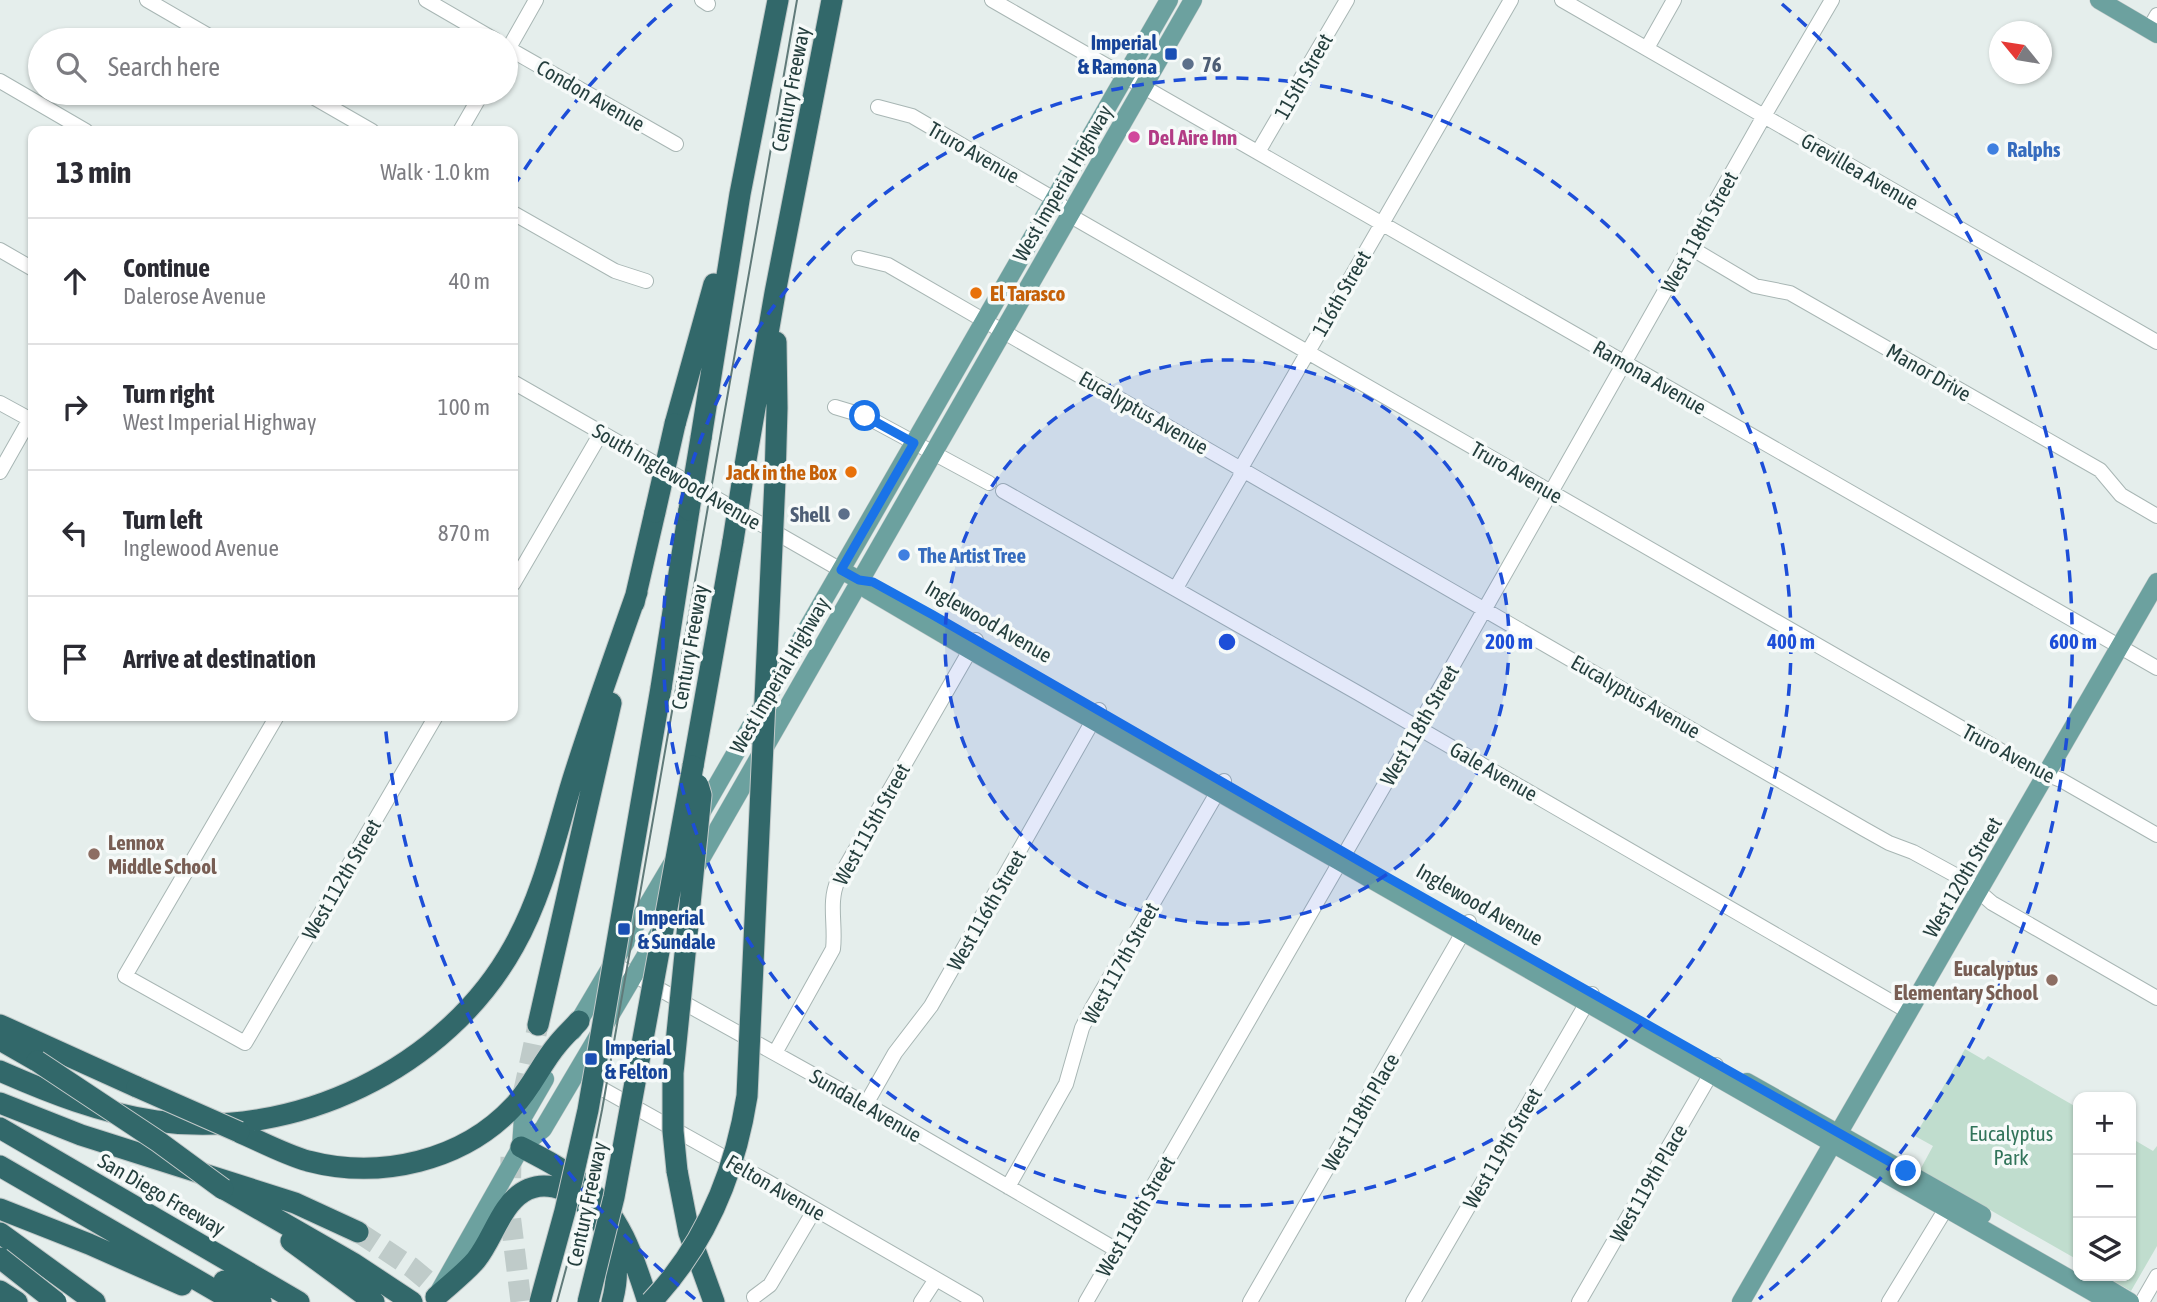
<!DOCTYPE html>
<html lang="en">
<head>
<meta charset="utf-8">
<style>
  :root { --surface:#fff; --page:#f2f2f3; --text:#2b2b33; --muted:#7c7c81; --line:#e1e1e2 }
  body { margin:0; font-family:"Asap Condensed",sans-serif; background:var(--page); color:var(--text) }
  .controls { position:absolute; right:21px; bottom:21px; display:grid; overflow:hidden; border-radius:14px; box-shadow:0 2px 5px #0004 }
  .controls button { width:63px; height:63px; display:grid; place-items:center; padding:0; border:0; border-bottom:2px solid var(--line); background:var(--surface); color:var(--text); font:35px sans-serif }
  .compass { position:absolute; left:1989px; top:21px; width:63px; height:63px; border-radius:50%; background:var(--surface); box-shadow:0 2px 5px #0004; rotate:300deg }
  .stop { position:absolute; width:21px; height:21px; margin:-16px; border:5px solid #1a73e8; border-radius:50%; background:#fff }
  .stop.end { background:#1a73e8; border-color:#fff; box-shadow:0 2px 7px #0008 }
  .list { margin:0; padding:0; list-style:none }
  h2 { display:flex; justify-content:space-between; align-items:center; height:91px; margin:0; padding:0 28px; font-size:30px }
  h2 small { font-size:23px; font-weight:400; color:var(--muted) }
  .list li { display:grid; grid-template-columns:46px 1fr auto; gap:21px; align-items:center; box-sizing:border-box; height:126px; padding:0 28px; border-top:2px solid var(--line) }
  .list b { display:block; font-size:26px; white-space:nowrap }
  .list p { margin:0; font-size:23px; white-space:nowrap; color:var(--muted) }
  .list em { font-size:23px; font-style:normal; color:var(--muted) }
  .icon { flex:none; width:38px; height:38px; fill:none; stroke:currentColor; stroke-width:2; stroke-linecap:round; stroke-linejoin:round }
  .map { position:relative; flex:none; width:2157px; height:1302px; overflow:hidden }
  .search { position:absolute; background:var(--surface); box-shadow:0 2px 5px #0004; left:28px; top:28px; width:490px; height:77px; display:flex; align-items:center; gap:18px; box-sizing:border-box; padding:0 24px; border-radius:38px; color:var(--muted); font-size:26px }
  .panel { position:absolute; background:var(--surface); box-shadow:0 2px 5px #0004; left:28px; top:126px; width:490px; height:595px; border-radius:14px }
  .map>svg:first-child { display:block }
</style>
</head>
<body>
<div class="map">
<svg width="2157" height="1302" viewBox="0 0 2157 1302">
  <rect width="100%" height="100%" fill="#e5eeec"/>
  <!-- green -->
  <path fill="#c0ddce" d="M1965,1049L1984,1060L1988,1056L2078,1108V1260L1920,1170L1933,1146L1915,1136Z
    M2131,1138L2153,1151L2157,1146V1246L2131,1291L2105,1276H2131Z"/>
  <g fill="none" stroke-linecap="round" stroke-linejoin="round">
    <!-- highway-tunnel -->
    <path stroke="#bfcbc9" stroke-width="21" stroke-dasharray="21 10" stroke-linecap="butt" d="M523,1095L538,1025
      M511,1157L510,1214L521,1302
      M358,1232L411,1267L453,1302"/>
    <!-- minor casing -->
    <g stroke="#a8b6b4" stroke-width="16">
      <path id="minor" d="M147,0L216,40
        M426,0L495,40
        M702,0L708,4
        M992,0L2157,668
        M1562,0L2157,342
        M2149,29L2157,15
        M506,47L676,144
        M1647,48L1674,0
        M506,53L536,0
        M0,81L86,131
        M306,93L372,131
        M878,107L912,116L1054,199L1076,219L2031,768L2061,780L2157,835
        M460,131L482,93
        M1258,152L1347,0
        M513,213L615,271L646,281
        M1691,248L1755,286L1790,293L2100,470L2121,495L2157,516
        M0,250L33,269
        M859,258L888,265L1864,829L1889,843L1913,852L1968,882L1992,903L2157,998
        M513,382L841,570
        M0,403L33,421
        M835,407L865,416L989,483
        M0,472L30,419
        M1003,491L1358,693L1909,1012
        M513,584L601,433
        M1176,588L1240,477L1241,468L1511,0
        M277,716L125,976L245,1043L436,716
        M614,964L866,1104L1115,1249
        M775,1053L833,949C836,925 828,902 838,880L976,640
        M588,1081L770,1183L976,1302
        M866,1104L895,1053L931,1006L1099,710
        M1008,1187L1066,1084L1082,1028L1092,1008L1224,781
        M754,1297L770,1285L815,1209
        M921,1302L936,1279
        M1086,1302L1418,727L1764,116L1832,0
        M1250,1302L1469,922
        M1413,1302L1592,994
        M1579,1302L1716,1065
        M1889,1302L1950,1202
        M2142,1302L2157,1276"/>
    </g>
    <!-- major casing -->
    <g stroke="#c2c9c9" stroke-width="19">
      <path id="major" d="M2099,0L2157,34
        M841,570L859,580L868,590L970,650L2110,1302
        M701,813L1169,0
        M695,869L1193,0
        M573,1031L673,862
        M1747,1082L1982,1215
        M521,1147L523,1117L545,1079
        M2100,1284L2130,1302
        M440,1290L521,1147L543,1129L659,933
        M1741,1302L2157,582"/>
    </g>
    <!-- highway casing -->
    <g stroke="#c2c9c9" stroke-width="23">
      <path id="highway" d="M675,424L714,284
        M701,438L740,194L778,0
        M743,477L775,293L832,0
        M775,480L777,408L776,342
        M634,603L655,512
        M661,688L689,510
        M693,766L733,541
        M0,1025L137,1087
        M538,1025L611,703
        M0,1040L37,1061
        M0,1071C50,1093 101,1113 156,1121C294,1141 446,1069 514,946C543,894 555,838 572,782C592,718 615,655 637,592
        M0,1103L81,1135L295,1203L358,1232
        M0,1128L299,1302
        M239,1132C262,1142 284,1154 308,1161C380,1180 463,1161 514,1106C532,1087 541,1064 557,1045C564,1036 572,1029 579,1021
        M521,1147C542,1158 564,1169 582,1184C620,1213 634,1258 648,1302
        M0,1166L235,1302
        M677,1171L689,1233L714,1302
        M224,1189L353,1263L412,1302
        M0,1209L89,1244L182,1285
        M0,1233L95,1302
        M291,1241L374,1302
        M224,1281L261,1302
        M0,1291L17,1302
        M436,1297C449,1285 465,1273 476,1260C488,1245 495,1225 506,1209C534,1168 575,1188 599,1220C618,1245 620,1273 612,1302"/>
    </g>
    <!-- minor -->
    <use href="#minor" stroke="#fff" stroke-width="14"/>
    <!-- major -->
    <use href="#major" stroke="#6ca19f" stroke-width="18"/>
    <!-- highway -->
    <use href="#highway" stroke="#32686a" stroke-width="21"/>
    <!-- tram -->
    <path stroke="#607a79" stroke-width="2" d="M557,1302L582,1210L602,1110L797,0"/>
    <!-- highway-bridge casing -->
    <g stroke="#c2c9c9" stroke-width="23" stroke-linecap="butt">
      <path id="highway-bridge" d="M689,510L701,438
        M655,512L675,424
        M733,541L743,477
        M37,1061L159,1142L223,1189
        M137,1087L239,1132
        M677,1171L673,1131V1073L701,795L698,785
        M0,1258L56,1302
        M540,1302L565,1211L588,1110L661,688
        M588,1302L614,1197L693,766
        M651,1302C705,1245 735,1172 747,1096L775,480"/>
    </g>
    <!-- highway-bridge -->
    <use href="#highway-bridge" stroke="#32686a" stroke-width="21"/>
  </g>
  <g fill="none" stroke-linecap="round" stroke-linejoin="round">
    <!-- route -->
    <path stroke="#1a73e8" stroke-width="9" d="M865,416L914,443L841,570L859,580L873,582L933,615L1387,877L1906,1171"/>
  </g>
  <!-- distance rings -->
  <circle cx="1227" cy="642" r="282" fill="#1d4ed8" fill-opacity=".12"/>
  <g fill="none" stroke="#1d4ed8" stroke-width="3.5" stroke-dasharray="12 9">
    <circle cx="1227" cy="642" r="282"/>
    <circle cx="1227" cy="642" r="564"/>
    <path d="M695 1299A846 846 0 0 1 385 723M513 187A846 846 0 0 1 672 4M1782 4A846 846 0 0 1 1759 1299"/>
  </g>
  <!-- markers -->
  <g fill="#1a4fb4" stroke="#f6faf9" stroke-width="2.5">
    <rect x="1164" y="47" width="14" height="14" rx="3.5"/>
    <rect x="617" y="922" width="14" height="14" rx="3.5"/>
    <rect x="584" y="1052" width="14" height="14" rx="3.5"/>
  </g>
  <g fill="#5c6f8a" stroke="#f6faf9" stroke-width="2.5">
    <circle cx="1188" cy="64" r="7"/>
    <circle cx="844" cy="514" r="7"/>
  </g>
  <circle fill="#d1479c" stroke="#f6faf9" stroke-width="2.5" cx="1134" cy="137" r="7"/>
  <g fill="#3f7fe0" stroke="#f6faf9" stroke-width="2.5">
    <circle cx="1993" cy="149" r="7"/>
    <circle cx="904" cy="555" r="7"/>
  </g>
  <g fill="#e8710a" stroke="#f6faf9" stroke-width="2.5">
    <circle cx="976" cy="293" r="7"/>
    <circle cx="851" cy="472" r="7"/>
  </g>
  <g fill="#8d6e63" stroke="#f6faf9" stroke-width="2.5">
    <circle cx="94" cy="854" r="7"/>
    <circle cx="2052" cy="980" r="7"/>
  </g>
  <g text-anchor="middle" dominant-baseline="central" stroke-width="7" stroke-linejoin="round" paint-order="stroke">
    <!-- transit labels -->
    <g font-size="21" font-weight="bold" fill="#164399" stroke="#f6faf9" text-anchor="start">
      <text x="1157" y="42" text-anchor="end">Imperial<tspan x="1157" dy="24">&amp; Ramona</tspan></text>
      <text x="638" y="917">Imperial<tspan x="638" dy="24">&amp; Sundale</tspan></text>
      <text x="605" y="1047">Imperial<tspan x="605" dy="24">&amp; Felton</tspan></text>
    </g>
    <!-- service labels -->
    <g font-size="21" font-weight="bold" fill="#4e5e75" stroke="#f6faf9" text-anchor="start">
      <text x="1202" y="64">76</text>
      <text x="830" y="514" text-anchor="end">Shell</text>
    </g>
    <!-- street labels -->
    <g font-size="21" fill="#253f3e" stroke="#f6faf9">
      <text transform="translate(1303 76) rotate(-60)">115th Street</text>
      <text transform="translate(790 89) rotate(-79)">Century Freeway</text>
      <text transform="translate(591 95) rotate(30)">Condon Avenue</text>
      <text transform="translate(974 152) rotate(30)">Truro Avenue</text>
      <text transform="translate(1860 171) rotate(30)">Grevillea Avenue</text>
      <text transform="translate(1062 183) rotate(-60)">West Imperial Highway</text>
      <text transform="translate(1699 232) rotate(-61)">West 118th Street</text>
      <text transform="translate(1341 293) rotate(-60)">116th Street</text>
      <text transform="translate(1929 372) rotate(30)">Manor Drive</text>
      <text transform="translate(1650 377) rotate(30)">Ramona Avenue</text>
      <text transform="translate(1144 412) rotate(30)">Eucalyptus Avenue</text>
      <text transform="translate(1517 472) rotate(30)">Truro Avenue</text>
      <text transform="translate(677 476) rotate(30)">South Inglewood Avenue</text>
      <text transform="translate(989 621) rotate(30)">Inglewood Avenue</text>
      <text transform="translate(689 647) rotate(-80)">Century Freeway</text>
      <text transform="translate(779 675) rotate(-60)">West Imperial Highway</text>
      <text transform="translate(1636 696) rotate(30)">Eucalyptus Avenue</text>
      <text transform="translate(1419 725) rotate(-60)">West 118th Street</text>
      <text transform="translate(2009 753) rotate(28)">Truro Avenue</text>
      <text transform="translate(1494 771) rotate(30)">Gale Avenue</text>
      <text transform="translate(871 824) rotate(-61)">West 115th Street</text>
      <text transform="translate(1962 877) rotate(-60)">West 120th Street</text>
      <text transform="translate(341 879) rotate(-60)">West 112th Street</text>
      <text transform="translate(1480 904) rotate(30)">Inglewood Avenue</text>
      <text transform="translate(986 910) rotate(-60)">West 116th Street</text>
      <text transform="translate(1120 963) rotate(-61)">West 117th Street</text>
      <text transform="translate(866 1105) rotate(30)">Sundale Avenue</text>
      <text transform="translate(1360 1112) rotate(-60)">West 118th Place</text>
      <text transform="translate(1502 1148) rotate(-60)">West 119th Street</text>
      <text transform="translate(1648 1183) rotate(-60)">West 119th Place</text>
      <text transform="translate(776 1187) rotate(30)">Felton Avenue</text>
      <text transform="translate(162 1194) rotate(30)">San Diego Freeway</text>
      <text transform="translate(586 1204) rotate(-78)">Century Freeway</text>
      <text transform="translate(1135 1216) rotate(-60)">West 118th Street</text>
    </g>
    <!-- hotel labels -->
    <g font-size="21" font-weight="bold" fill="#b23c85" stroke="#f6faf9" text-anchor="start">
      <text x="1148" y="137">Del Aire Inn</text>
    </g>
    <!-- shop labels -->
    <g font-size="21" font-weight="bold" fill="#366cbe" stroke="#f6faf9" text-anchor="start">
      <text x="2007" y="149">Ralphs</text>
      <text x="918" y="555">The Artist Tree</text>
    </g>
    <!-- food labels -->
    <g font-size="21" font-weight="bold" fill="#c56008" stroke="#f6faf9" text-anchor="start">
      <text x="990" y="293">El Tarasco</text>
      <text x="837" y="472" text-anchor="end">Jack in the Box</text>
    </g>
    <!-- education labels -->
    <g font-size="21" font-weight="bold" fill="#785e54" stroke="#f6faf9" text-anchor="start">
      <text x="108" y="842">Lennox<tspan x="108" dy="24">Middle School</tspan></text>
      <text x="2038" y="968" text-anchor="end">Eucalyptus<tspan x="2038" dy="24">Elementary School</tspan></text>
    </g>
    <!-- park labels -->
    <g font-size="21" fill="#31745a" stroke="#f6faf9">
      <text x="2011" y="1133">Eucalyptus<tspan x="2011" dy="24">Park</tspan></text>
    </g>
  </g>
  <circle cx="1227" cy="642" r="10" fill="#1d4ed8" stroke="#f6faf9" stroke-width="3.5"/>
  <g font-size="21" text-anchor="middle" font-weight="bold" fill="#1d4ed8" stroke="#f6faf9" stroke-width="7" stroke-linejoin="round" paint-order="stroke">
    <text x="1509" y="649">200 m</text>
    <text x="1791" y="649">400 m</text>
    <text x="2073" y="649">600 m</text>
  </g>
</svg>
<div class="controls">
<button>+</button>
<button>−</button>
<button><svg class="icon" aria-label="layers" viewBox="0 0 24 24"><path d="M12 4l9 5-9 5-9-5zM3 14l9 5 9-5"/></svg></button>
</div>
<svg class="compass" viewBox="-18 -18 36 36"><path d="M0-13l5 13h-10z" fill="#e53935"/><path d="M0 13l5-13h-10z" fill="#7c7c81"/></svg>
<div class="stop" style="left:865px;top:416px"></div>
<div class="stop end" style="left:1906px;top:1171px"></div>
<div class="search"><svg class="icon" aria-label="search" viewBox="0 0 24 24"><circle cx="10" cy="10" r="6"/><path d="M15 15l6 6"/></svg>Search here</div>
<section class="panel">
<h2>13 min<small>Walk · 1.0 km</small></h2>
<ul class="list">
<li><svg class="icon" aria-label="ahead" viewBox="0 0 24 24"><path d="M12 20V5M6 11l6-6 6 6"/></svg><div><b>Continue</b><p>Dalerose Avenue</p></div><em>40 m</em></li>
<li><svg class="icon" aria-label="right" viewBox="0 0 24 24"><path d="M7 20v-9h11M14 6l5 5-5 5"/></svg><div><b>Turn right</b><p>West Imperial Highway</p></div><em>100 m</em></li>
<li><svg class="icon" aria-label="left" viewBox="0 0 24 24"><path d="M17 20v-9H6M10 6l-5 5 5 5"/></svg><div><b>Turn left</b><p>Inglewood Avenue</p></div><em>870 m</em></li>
<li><svg class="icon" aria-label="arrive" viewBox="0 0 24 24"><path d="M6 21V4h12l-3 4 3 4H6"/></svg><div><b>Arrive at destination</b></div></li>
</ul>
</section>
</div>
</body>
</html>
